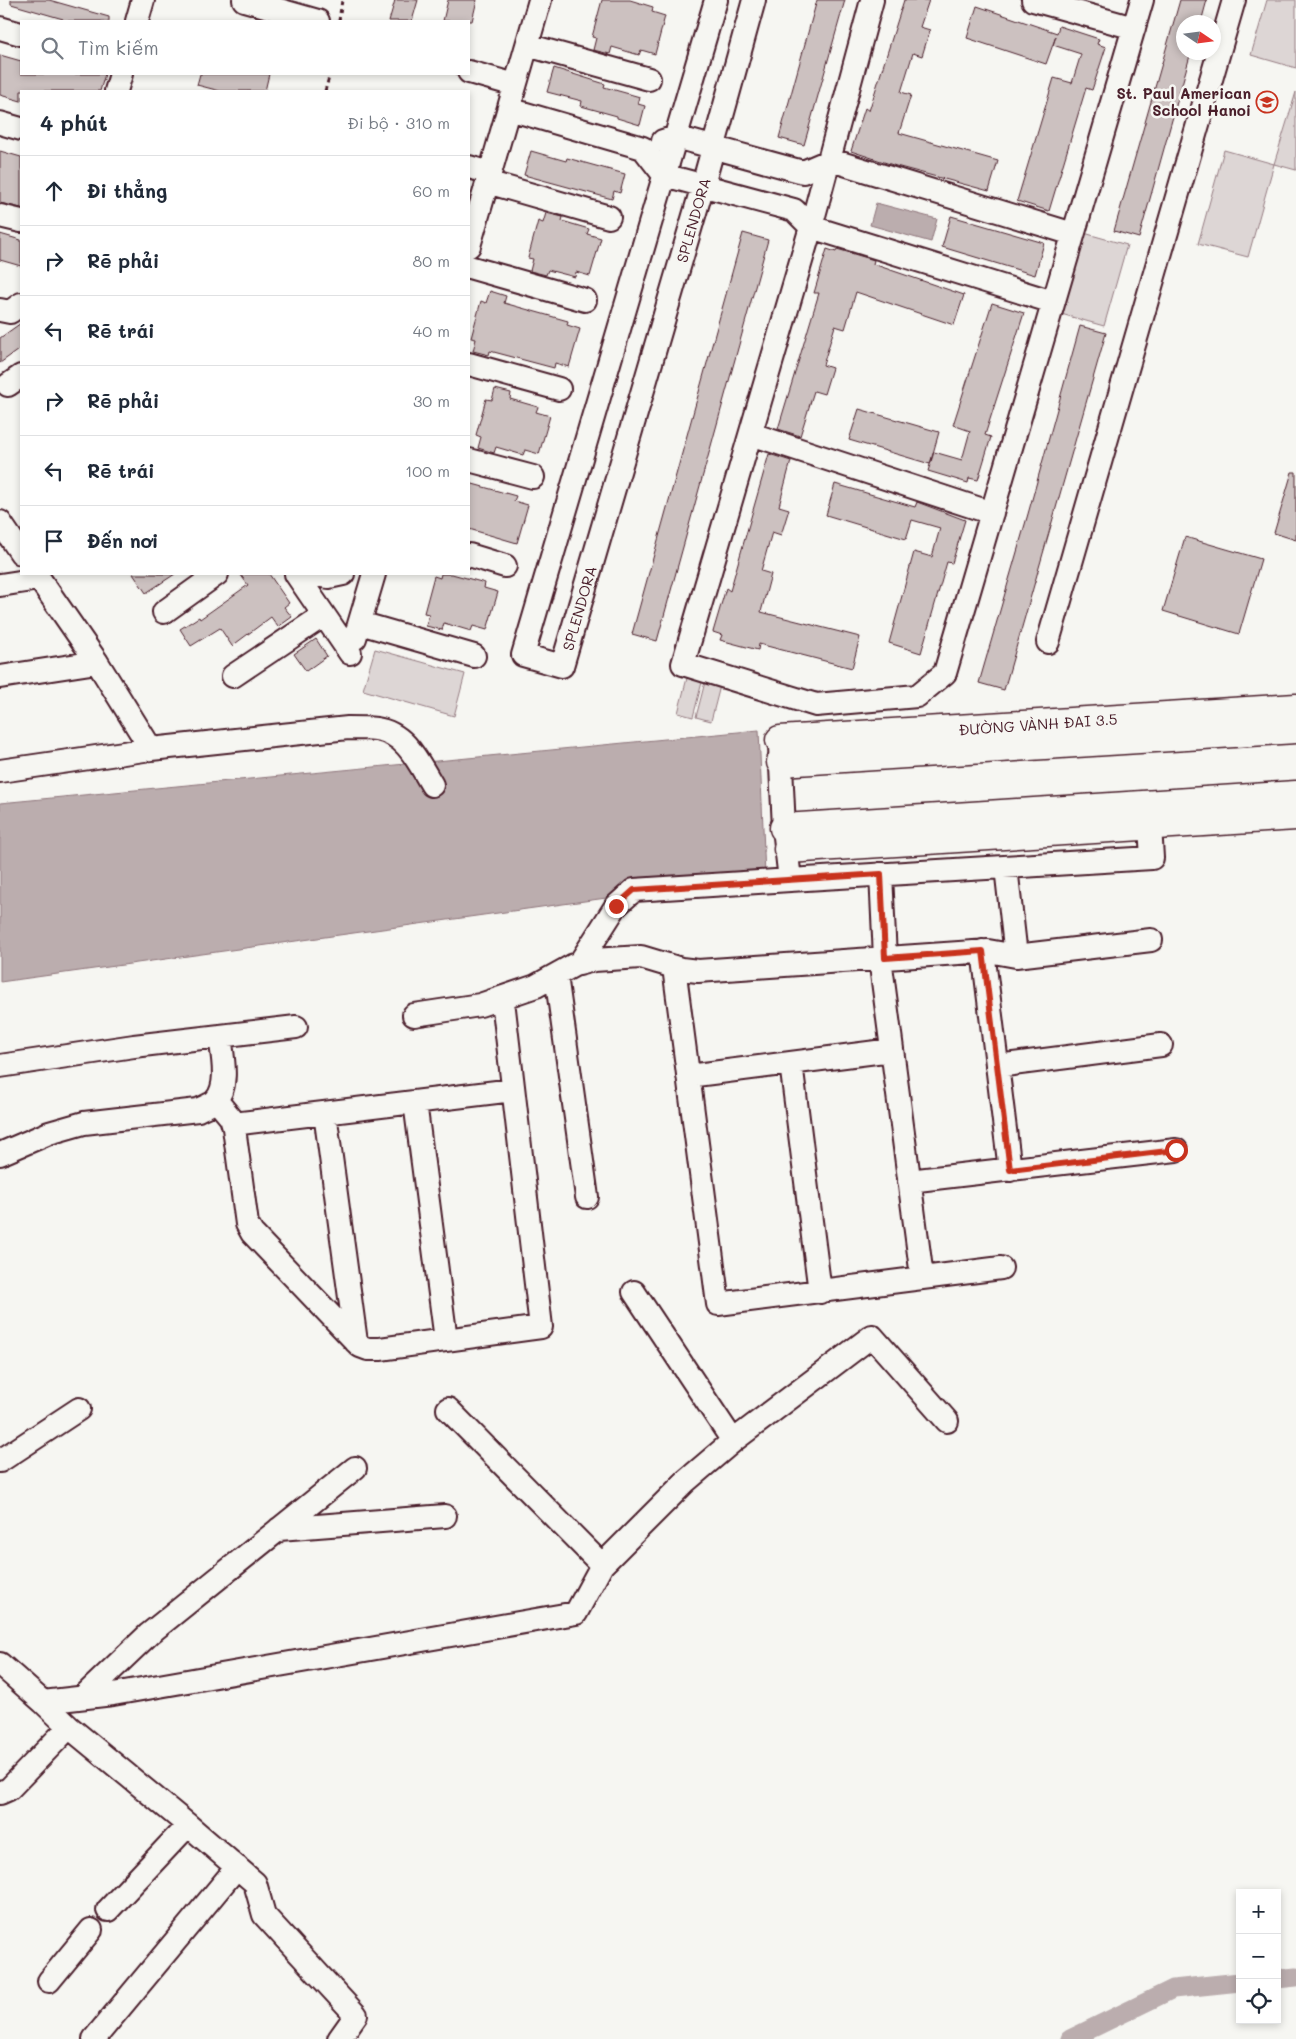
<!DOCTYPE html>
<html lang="vi">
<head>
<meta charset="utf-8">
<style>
  :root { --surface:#fff; --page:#f2f2f3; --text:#1f2937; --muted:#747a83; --line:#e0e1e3 }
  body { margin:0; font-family:Mali,sans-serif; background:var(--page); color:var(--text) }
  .controls { position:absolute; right:15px; bottom:15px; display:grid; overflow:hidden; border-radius:0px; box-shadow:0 2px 8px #0003 }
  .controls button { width:45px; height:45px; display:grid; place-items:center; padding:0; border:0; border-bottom:1px solid var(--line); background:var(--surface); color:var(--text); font:25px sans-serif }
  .compass { position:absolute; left:1176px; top:15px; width:45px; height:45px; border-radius:50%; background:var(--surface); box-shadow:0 2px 8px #0003; rotate:103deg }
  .stop { position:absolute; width:15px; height:15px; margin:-11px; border:4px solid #c8321e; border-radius:50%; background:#fff }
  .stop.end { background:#c8321e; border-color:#fff; box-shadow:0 1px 5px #0008 }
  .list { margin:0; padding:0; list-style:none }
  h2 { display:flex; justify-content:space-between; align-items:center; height:65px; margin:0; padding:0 20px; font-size:21px }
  h2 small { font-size:16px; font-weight:400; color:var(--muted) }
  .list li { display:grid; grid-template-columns:32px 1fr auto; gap:15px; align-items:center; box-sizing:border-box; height:70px; padding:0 20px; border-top:1px solid var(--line) }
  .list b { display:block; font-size:19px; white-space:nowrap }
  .list em { font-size:16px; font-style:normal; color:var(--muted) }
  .icon { flex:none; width:28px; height:28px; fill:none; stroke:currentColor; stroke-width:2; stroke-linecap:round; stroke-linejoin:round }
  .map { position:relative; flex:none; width:1296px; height:2039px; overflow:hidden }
  .search { position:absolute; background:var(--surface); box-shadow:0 2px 8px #0003; left:20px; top:20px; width:450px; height:55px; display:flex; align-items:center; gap:12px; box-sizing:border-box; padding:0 18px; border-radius:0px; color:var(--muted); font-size:19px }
  .panel { position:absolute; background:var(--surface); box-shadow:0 2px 8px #0003; left:20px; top:90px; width:450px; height:485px; border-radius:0px }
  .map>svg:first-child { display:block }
</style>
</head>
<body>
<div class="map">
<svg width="1296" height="2039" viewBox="0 0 1296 2039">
  <rect width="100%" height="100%" fill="#f6f6f2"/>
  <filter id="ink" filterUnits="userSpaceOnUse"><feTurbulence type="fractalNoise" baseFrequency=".02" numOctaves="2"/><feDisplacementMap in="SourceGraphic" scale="10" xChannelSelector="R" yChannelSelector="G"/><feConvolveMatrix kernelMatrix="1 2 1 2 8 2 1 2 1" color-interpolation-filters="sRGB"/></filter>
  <g filter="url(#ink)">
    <!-- green -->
    <path fill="#ddd6d5" stroke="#947a80" d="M1267,0H1296V68L1251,55Z
      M1296,92V170L1274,164L1248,257L1198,244L1224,150L1274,164Z
      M1084,233L1127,245L1104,326L1061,314Z
      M375,649L465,674L454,716L363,690Z
      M687,678L702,682L693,717L678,713Z
      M705,682L720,686L711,721L696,717Z"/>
    <!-- water -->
    <path fill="#bbadae" stroke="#8e747a" d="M876,203L937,219L931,242L870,225Z
      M759,730L765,876L0,982V803Z"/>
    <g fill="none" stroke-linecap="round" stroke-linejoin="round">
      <!-- canal -->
      <path stroke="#bbadae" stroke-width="19" d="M1277,1979L1296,1977
        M1070,2039L1173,1989L1240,1982"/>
    </g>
    <!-- building -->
    <path fill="#ccc1c0" stroke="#4a1f2b" d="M11,0H49L109,17V21H62L63,19L11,4Z
      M395,0H418L412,21H389Z
      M448,0H477L472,21H443Z
      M602,0H630L653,7L652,12L665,16L655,54L641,50L639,55L612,47L610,54L593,50L596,38L592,37Z
      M817,0H845L804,145L779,138Z
      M904,0H929L920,27L930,30L922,56L913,53L901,92L911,95L899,133L998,161L989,191L896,166L851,151L865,108L869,111Z
      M1180,0H1207L1201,22H1184V52H1191L1139,238L1114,231Z
      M977,6L1057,33L1059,26L1099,39L1097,44L1106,47L1092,90L1086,88L1049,211L1017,201L1054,78L1072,83L1081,54L1053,45L1056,36L1046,64L967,38Z
      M0,55L21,61V74H105L100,91H21V101L0,95Z
      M554,68L605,84L604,87L640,97L638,104L645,106L640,125L617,118V116L581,106L582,101L547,92Z
      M200,74H269L265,91H220L197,85Z
      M0,151L21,157V208L0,203Z
      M531,151L566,161L567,158L625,174L620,193L614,191L612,199L524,175Z
      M546,213L563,217L562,221L589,229L587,234L601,238L590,276L576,272L575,277L548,270L546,275L530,271L533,259L528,258L538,221L543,223Z
      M951,216L1044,243L1035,275L942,247Z
      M743,233L768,240L657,641L632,634Z
      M0,234L21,240V266L0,260Z
      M827,249L836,252L837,249L874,260L873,264L964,295L954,325L856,292L845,329L835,326L823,365L832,368L824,394L814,391L800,436L778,429L819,293H814Z
      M490,291L506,296L504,303L568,321L567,325L580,329L569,367L555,363L554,368L490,351L489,355L473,351L476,339L471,338L481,301L486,303Z
      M992,303L1024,313L985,435L991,437L978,480L969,478L968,483L928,471L934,452L962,460L970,431L953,425Z
      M21,323V348L0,363V338Z
      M1080,326L1106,333L1004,690L979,683L1028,514Z
      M495,389L511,393L510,399L538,407L536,412L550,416L539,454L525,450L523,455L496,447L494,453L478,448L481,437L476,435L486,399L492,400Z
      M859,409L939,432L930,464L849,440Z
      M769,454L791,461L779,506L789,509L781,535L772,532L761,571L771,574L761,612L860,637L852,668L759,644L758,650L720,640L722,635L713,632L726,588L730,591Z
      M1292,472H1296V540L1274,533Z
      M469,483L516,496L514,501L528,505L517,543L469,529Z
      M835,484L915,507L917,502L965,520L952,563L947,562L921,653L889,643L914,552L932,557L940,528L912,520L906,539L826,515Z
      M1185,537L1261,559L1239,634L1163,611Z
      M133,574H175L146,593Z
      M240,574H269L289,603L284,607L292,617L278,627L271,617L232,646L220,628L191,646L180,629L199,617L200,619L248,585Z
      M441,574H452L485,583L484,588L498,592L487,630L473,626L471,631L444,623L442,630L426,626L429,614L424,613L434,576L440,578Z
      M316,639L327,656L306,671L294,654Z"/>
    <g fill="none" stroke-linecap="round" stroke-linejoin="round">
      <!-- minor casing -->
      <g stroke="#4a1f2b" stroke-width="26">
        <path id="minor" d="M244,0L318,21
          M716,0L523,655L562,666L703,185L754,0
          M872,0L811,227L683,664L816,705L917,696L945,673L1142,0
          M1033,0L1134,28
          M137,21L143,0
          M0,28L21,34
          M527,45L649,79
          M469,72L515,85
          M116,91L121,74
          M509,109L643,148L664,175L794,210L811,227L1053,302
          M0,123L21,129
          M663,141L676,137L803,172L831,160L1073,234
          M469,167L490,173
          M487,182L609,217
          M0,216L21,221
          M469,246L540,0
          M469,267L585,300
          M0,310L10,312L21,304
          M469,364L559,389
          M8,385L21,376
          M751,434L992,513
          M469,460L533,477
          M0,522L21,553
          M469,555L505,566
          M36,574L97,662L151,749
          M296,574L350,653
          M308,574L329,577L343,574
          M0,585L39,579
          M164,612L217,574
          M360,623L474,656
          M355,638L374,574
          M1048,642L1234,0
          M233,676L324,615
          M0,677L97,662
          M0,771L151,749L348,728C357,728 367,728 376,729C406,733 418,762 432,785
          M1006,867L1016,956
          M881,874L885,958
          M790,880L1152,858L1150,826
          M983,951L1010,1170
          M880,958L922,1277
          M579,964L616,906L634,890L790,880L784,828L780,746
          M674,967L718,1304L1001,1268
          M556,975L587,1197
          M414,1015L480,1005L536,986L574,965L594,960L641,957L681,969L698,971L988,951L1016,956L1151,940
          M791,1063L820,1292
          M0,1066L134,1046L296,1027
          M997,1066L1161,1045
          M688,1076L892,1050
          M216,1100L231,1118L234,1128L247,1224L252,1233L360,1346L368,1349H380L541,1327L504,1009
          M415,1102L446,1340
          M325,1113L356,1342
          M233,1124L513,1090
          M0,1154L49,1133L84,1123L198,1110C203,1107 211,1105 215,1101C230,1086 222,1054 220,1036
          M909,1181L1176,1150
          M634,1292L733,1441
          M448,1409L602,1565
          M0,1461L79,1409
          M279,1529L445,1516
          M0,1664L43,1702L113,1694L576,1613L602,1565L686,1481L733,1441L872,1336L947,1421
          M83,1697L149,1634L355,1468
          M43,1702L69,1727L188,1825L255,1883L264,1915L356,2015L339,2039
          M0,1793L9,1789L69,1727
          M108,1910L188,1825
          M49,1981L91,1930
          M94,2039L237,1867"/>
      </g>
      <!-- major casing -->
      <g stroke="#4a1f2b" stroke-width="31">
        <path id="major" d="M780,740L1296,708
          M781,762L1296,729
          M784,828L1296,795
          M788,849L1296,816"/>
      </g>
      <!-- path -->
      <path stroke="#4a1f2b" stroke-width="3" stroke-dasharray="4 4" stroke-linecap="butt" d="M339,21L342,0
        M325,91L330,74"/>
      <!-- minor -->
      <use href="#minor" stroke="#f6f6f2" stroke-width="22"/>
      <!-- major -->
      <use href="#major" stroke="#f6f6f2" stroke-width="28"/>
    </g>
  </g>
  <g fill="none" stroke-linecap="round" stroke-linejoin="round" filter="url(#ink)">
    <!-- route -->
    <path stroke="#c8321e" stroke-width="6" d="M616,906L634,890L881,874L885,958L983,951L1010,1170L1176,1150"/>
  </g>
  <!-- icons -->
  <defs>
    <g id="school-ring" transform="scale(1.125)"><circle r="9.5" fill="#f6f6f2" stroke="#c8321e" stroke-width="1.5"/><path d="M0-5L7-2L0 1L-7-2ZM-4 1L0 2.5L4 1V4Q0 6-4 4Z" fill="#c8321e"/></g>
  </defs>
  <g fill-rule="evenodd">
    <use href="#school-ring" x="1267" y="102"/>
  </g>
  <g text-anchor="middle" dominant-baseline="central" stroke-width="5" stroke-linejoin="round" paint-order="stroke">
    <!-- poi labels -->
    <g font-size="15" font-weight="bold" fill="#4a1f2b" stroke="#f6f6f2" text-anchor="end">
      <text x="1251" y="93">St. Paul American<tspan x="1251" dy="17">School Hanoi</tspan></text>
    </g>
    <!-- street labels -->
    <g font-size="15" fill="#4a1f2b" stroke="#f6f6f2">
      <text transform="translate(693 220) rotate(-74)">SPLENDORA</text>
      <text transform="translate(579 608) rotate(-74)">SPLENDORA</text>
      <text transform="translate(1038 724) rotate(-4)">ĐƯỜNG VÀNH ĐAI 3.5</text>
    </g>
  </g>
</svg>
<div class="controls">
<button>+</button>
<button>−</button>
<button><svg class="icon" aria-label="locate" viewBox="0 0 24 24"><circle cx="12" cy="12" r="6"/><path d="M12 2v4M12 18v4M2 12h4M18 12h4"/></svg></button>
</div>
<svg class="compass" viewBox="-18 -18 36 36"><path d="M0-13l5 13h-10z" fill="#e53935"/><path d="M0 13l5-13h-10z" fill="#747a83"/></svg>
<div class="stop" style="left:1176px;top:1150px"></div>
<div class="stop end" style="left:616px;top:906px"></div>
<div class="search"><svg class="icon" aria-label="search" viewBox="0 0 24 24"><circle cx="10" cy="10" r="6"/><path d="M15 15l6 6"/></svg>Tìm kiếm</div>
<section class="panel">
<h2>4 phút<small>Đi bộ · 310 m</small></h2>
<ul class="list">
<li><svg class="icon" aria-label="ahead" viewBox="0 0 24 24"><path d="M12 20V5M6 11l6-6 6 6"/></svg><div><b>Đi thẳng</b></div><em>60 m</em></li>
<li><svg class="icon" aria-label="right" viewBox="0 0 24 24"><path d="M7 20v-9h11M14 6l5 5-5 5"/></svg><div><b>Rẽ phải</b></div><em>80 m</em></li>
<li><svg class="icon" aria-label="left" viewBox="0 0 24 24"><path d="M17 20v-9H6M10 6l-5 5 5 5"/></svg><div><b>Rẽ trái</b></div><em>40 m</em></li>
<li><svg class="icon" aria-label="right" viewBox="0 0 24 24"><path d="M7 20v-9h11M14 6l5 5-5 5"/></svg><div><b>Rẽ phải</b></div><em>30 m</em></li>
<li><svg class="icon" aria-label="left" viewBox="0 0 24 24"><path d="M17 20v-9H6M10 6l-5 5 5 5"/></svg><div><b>Rẽ trái</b></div><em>100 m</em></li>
<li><svg class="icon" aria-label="arrive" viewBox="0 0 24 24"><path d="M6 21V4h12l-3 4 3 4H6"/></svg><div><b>Đến nơi</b></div></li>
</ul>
</section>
</div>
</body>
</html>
